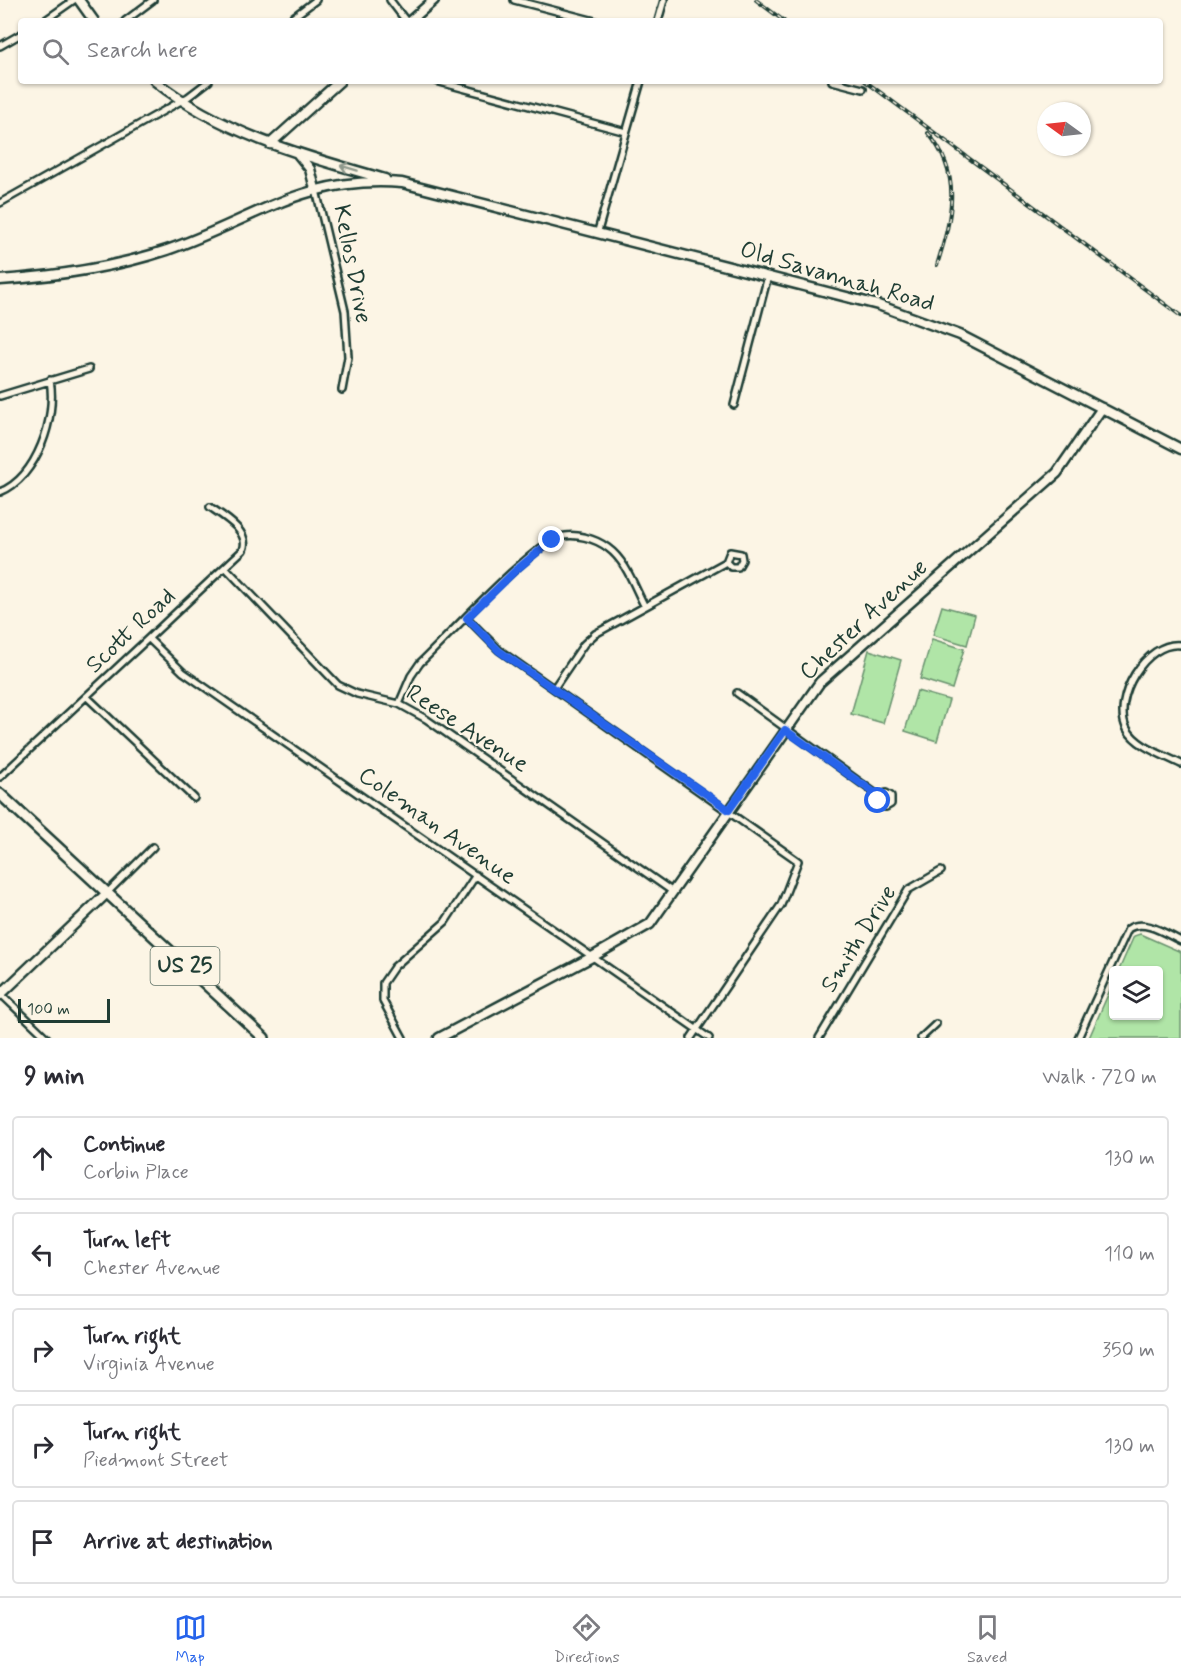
<!DOCTYPE html>
<html lang="en">
<head>
<meta charset="utf-8">
<style>
  :root { --surface:#fff; --page:#f7f7f7; --text:#2b2b33; --muted:#7c7c81; --line:#e1e1e2; --accent:#2563eb }
  body { margin:0; font-family:Mynerve,sans-serif; background:var(--page); color:var(--text) }
  .controls { position:absolute; right:18px; bottom:18px; display:grid; overflow:hidden; border-radius:6px; box-shadow:0 2px 4px #0004 }
  .controls button { width:54px; height:54px; display:grid; place-items:center; padding:0; border:0; border-bottom:2px solid var(--line); background:var(--surface); color:var(--text); font:30px sans-serif }
  .compass { position:absolute; left:1037px; top:102px; width:54px; height:54px; border-radius:50%; background:var(--surface); box-shadow:0 2px 4px #0004; rotate:285deg }
  .scale { position:absolute; left:18px; bottom:15px; width:92px; box-sizing:border-box; padding-left:6px; border:3px solid #1f3d34; border-top:0; font-size:16px; line-height:21px; white-space:nowrap; color:#1f3d34; -webkit-text-stroke:4px #fcf5e5; paint-order:stroke }
  .stop { position:absolute; width:18px; height:18px; margin:-14px; border:4px solid #2563eb; border-radius:50%; background:#fff }
  .stop.end { background:#2563eb; border-color:#fff; box-shadow:0 2px 6px #0008 }
  .list { margin:0; padding:0; list-style:none }
  h2 { display:flex; justify-content:space-between; align-items:center; height:78px; margin:0; padding:0 24px; font-size:26px }
  h2 small { font-size:20px; font-weight:400; color:var(--muted) }
  .list li { display:grid; grid-template-columns:39px 1fr auto; gap:18px; align-items:center; box-sizing:border-box; height:84px; margin:0 12px 12px; padding:0 12px; border:2px solid var(--line); border-radius:6px }
  .list b { display:block; font-size:22px; white-space:nowrap }
  .list p { margin:0; font-size:20px; white-space:nowrap; color:var(--muted) }
  .list em { font-size:20px; font-style:normal; color:var(--muted) }
  .icon { flex:none; width:33px; height:33px; fill:none; stroke:currentColor; stroke-width:2; stroke-linecap:round; stroke-linejoin:round }
  .map { position:relative; flex:none; width:1181px; height:1038px; overflow:hidden }
  .search { position:absolute; background:var(--surface); box-shadow:0 2px 4px #0004; left:18px; right:18px; top:18px; height:66px; display:flex; align-items:center; gap:15px; box-sizing:border-box; padding:0 21px; border-radius:6px; color:var(--muted); font-size:22px }
  .sheet { height:558px; background:var(--surface) }
  nav { display:flex; justify-content:space-around; align-items:center; box-sizing:border-box; height:84px; border-top:2px solid var(--line); background:var(--surface); font-size:16px; color:var(--muted) }
  nav a { display:grid; justify-items:center; gap:3px }
  nav .on { color:var(--accent) }
  .map>svg:first-child { display:block }
</style>
</head>
<body>
<div class="map">
<svg width="1181" height="1038" viewBox="0 0 1181 1038">
  <rect width="100%" height="100%" fill="#fcf5e5"/>
  <filter id="ink" filterUnits="userSpaceOnUse"><feTurbulence type="fractalNoise" baseFrequency=".0167" numOctaves="2"/><feDisplacementMap in="SourceGraphic" scale="12" xChannelSelector="R" yChannelSelector="G"/><feConvolveMatrix kernelMatrix="1 2 1 2 8 2 1 2 1" color-interpolation-filters="sRGB"/></filter>
  <g filter="url(#ink)">
    <!-- green -->
    <path fill="#b0e5a7" stroke="#68916e" stroke-width="1.5" d="M942,606L975,615L967,645L933,635Z
      M932,639L964,649L952,689L920,679Z
      M869,650L901,660L883,723L851,714Z
      M917,691L949,700L937,741L905,731Z
      M1140,934L1181,952V1038H1089L1113,983L1114,1016H1158V970H1119L1134,936Z"/>
    <g fill="none" stroke-linecap="round" stroke-linejoin="round">
      <!-- street casing -->
      <g stroke="#1f3d34" stroke-width="10">
        <path id="street" d="M390,0L406,21
          M514,0L595,21
          M44,21L74,0
          M125,21L153,0
          M288,21L316,0
          M658,21L664,0
          M0,46L21,34
          M436,81L626,132
          M832,81L863,89
          M316,190L345,311L348,357L342,390
          M0,203L188,97L209,81
          M598,231L641,81
          M0,396L89,369
          M734,405L768,276
          M0,492C37,477 57,418 50,380
          M226,568L338,685L357,694L399,704L426,719L673,892
          M467,618L499,650L798,861L781,905L691,1038
          M149,639L183,672L709,1038
          M1181,645C1146,640 1111,700 1127,729C1137,747 1164,755 1181,764
          M554,688L584,644L595,634L726,562L730,552L741,554L742,560L738,567H731L726,562
          M737,693L879,796L878,801L881,806L886,807L891,804V796L886,793L879,796
          M87,697L194,798
          M399,704L411,676L420,663C448,637 530,546 560,537C575,533 595,538 608,548C626,561 634,586 644,605
          M0,777L243,550C251,532 223,516 210,507
          M107,893L153,847
          M1,994L47,1038
          M403,1038L383,1001V983L394,967L445,922L476,875
          M819,1038L908,890L941,871
          M921,1038L936,1024
          M1078,1038L1128,929C1144,918 1166,934 1181,941"/>
      </g>
      <!-- secondary casing -->
      <g stroke="#1f3d34" stroke-width="13">
        <path id="secondary" d="M79,0L94,21
          M410,21L434,0
          M155,81C222,134 304,156 385,179
          M270,144L340,81
          M297,153L310,169L315,189
          M0,280C57,276 113,268 167,250C254,220 303,175 402,183L878,305L960,335L1181,449
          M0,995L107,893
          M439,1038L592,957L650,924L820,682L1057,473L1102,408"/>
      </g>
      <!-- primary casing -->
      <g stroke="#1f3d34" stroke-width="14">
        <path id="primary" d="M0,794L264,1038"/>
      </g>
      <!-- street -->
      <use href="#street" stroke="#fcf5e5" stroke-width="5"/>
      <!-- secondary -->
      <use href="#secondary" stroke="#fcf5e5" stroke-width="8"/>
      <!-- primary -->
      <use href="#primary" stroke="#fcf5e5" stroke-width="9"/>
      <!-- rail casing -->
      <g stroke="#1f3d34" stroke-width="4">
        <path id="rail" d="M756,0L784,21
          M865,81L1181,316
          M928,133C963,175 952,217 937,265"/>
      </g>
      <!-- rail -->
      <use href="#rail" stroke="#fcf5e5" stroke-width="1.5" stroke-dasharray="4.5" stroke-linecap="butt"/>
    </g>
    <!-- one-way arrows -->
    <defs><path id="oneway-shaft" d="M-6 0H5M1.5-3L5.5 0L1.5 3" fill="none" stroke-width="1.6" stroke-linecap="round" stroke-linejoin="round" transform="scale(1.5)"/></defs>
    <use stroke="#8e998c" href="#oneway-shaft" transform="translate(349 168) rotate(-163)"/>
  </g>
  <g fill="none" stroke-linecap="round" stroke-linejoin="round" filter="url(#ink)">
    <!-- route -->
    <path stroke="#2563eb" stroke-width="8" d="M552,540L515,571L467,618L499,651L729,810L785,730L879,796L878,801"/>
  </g>
  <g text-anchor="middle" dominant-baseline="central" stroke-width="4.5" stroke-linejoin="round" paint-order="stroke">
    <!-- shield labels -->
    <rect fill="#fcf5e5" stroke="#617469" stroke-width="1.5" x="150.5" y="947" width="69" height="38" rx="4.5"/>
    <g font-size="22" font-weight="bold" fill="#1f3d34">
      <text x="185" y="966">US 25</text>
    </g>
    <!-- street labels -->
    <g font-size="24" fill="#1f3d34" stroke="#fcf5e5">
      <text transform="translate(352 264) rotate(79)">Kellos Drive</text>
      <text transform="translate(837 277) rotate(16)">Old Savannah Road</text>
      <text transform="translate(864 620) rotate(-43)">Chester Avenue</text>
      <text transform="translate(131 631) rotate(-43)">Scott Road</text>
      <text transform="translate(467 729) rotate(33)">Reese Avenue</text>
      <text transform="translate(437 826) rotate(35)">Coleman Avenue</text>
      <text transform="translate(859 939) rotate(-58)">Smith Drive</text>
    </g>
  </g>
</svg>
<div class="controls">
<button><svg class="icon" aria-label="layers" viewBox="0 0 24 24"><path d="M12 4l9 5-9 5-9-5zM3 14l9 5 9-5"/></svg></button>
</div>
<svg class="compass" viewBox="-18 -18 36 36"><path d="M0-13l5 13h-10z" fill="#e53935"/><path d="M0 13l5-13h-10z" fill="#7c7c81"/></svg>
<div class="scale">100 m</div>
<div class="stop" style="left:878px;top:801px"></div>
<div class="stop end" style="left:552px;top:540px"></div>
<div class="search"><svg class="icon" aria-label="search" viewBox="0 0 24 24"><circle cx="10" cy="10" r="6"/><path d="M15 15l6 6"/></svg>Search here</div>
</div>
<section class="sheet">
<h2>9 min<small>Walk · 720 m</small></h2>
<ul class="list">
<li><svg class="icon" aria-label="ahead" viewBox="0 0 24 24"><path d="M12 20V5M6 11l6-6 6 6"/></svg><div><b>Continue</b><p>Corbin Place</p></div><em>130 m</em></li>
<li><svg class="icon" aria-label="left" viewBox="0 0 24 24"><path d="M17 20v-9H6M10 6l-5 5 5 5"/></svg><div><b>Turn left</b><p>Chester Avenue</p></div><em>110 m</em></li>
<li><svg class="icon" aria-label="right" viewBox="0 0 24 24"><path d="M7 20v-9h11M14 6l5 5-5 5"/></svg><div><b>Turn right</b><p>Virginia Avenue</p></div><em>350 m</em></li>
<li><svg class="icon" aria-label="right" viewBox="0 0 24 24"><path d="M7 20v-9h11M14 6l5 5-5 5"/></svg><div><b>Turn right</b><p>Piedmont Street</p></div><em>130 m</em></li>
<li><svg class="icon" aria-label="arrive" viewBox="0 0 24 24"><path d="M6 21V4h12l-3 4 3 4H6"/></svg><div><b>Arrive at destination</b></div></li>
</ul>
</section>
<nav>
<a class="on"><svg class="icon" aria-label="map" viewBox="0 0 24 24"><path d="M3 6l6-2 6 2 6-2v14l-6 2-6-2-6 2zM9 4v14M15 6v14"/></svg>Map</a>
<a><svg class="icon" aria-label="directions" viewBox="0 0 24 24"><path d="M12 3l9 9-9 9-9-9zM9 14v-3h6M13 9l2 2-2 2"/></svg>Directions</a>
<a><svg class="icon" aria-label="saved" viewBox="0 0 24 24"><path d="M7 4h10v16l-5-4-5 4z"/></svg>Saved</a>
</nav>
</body>
</html>
